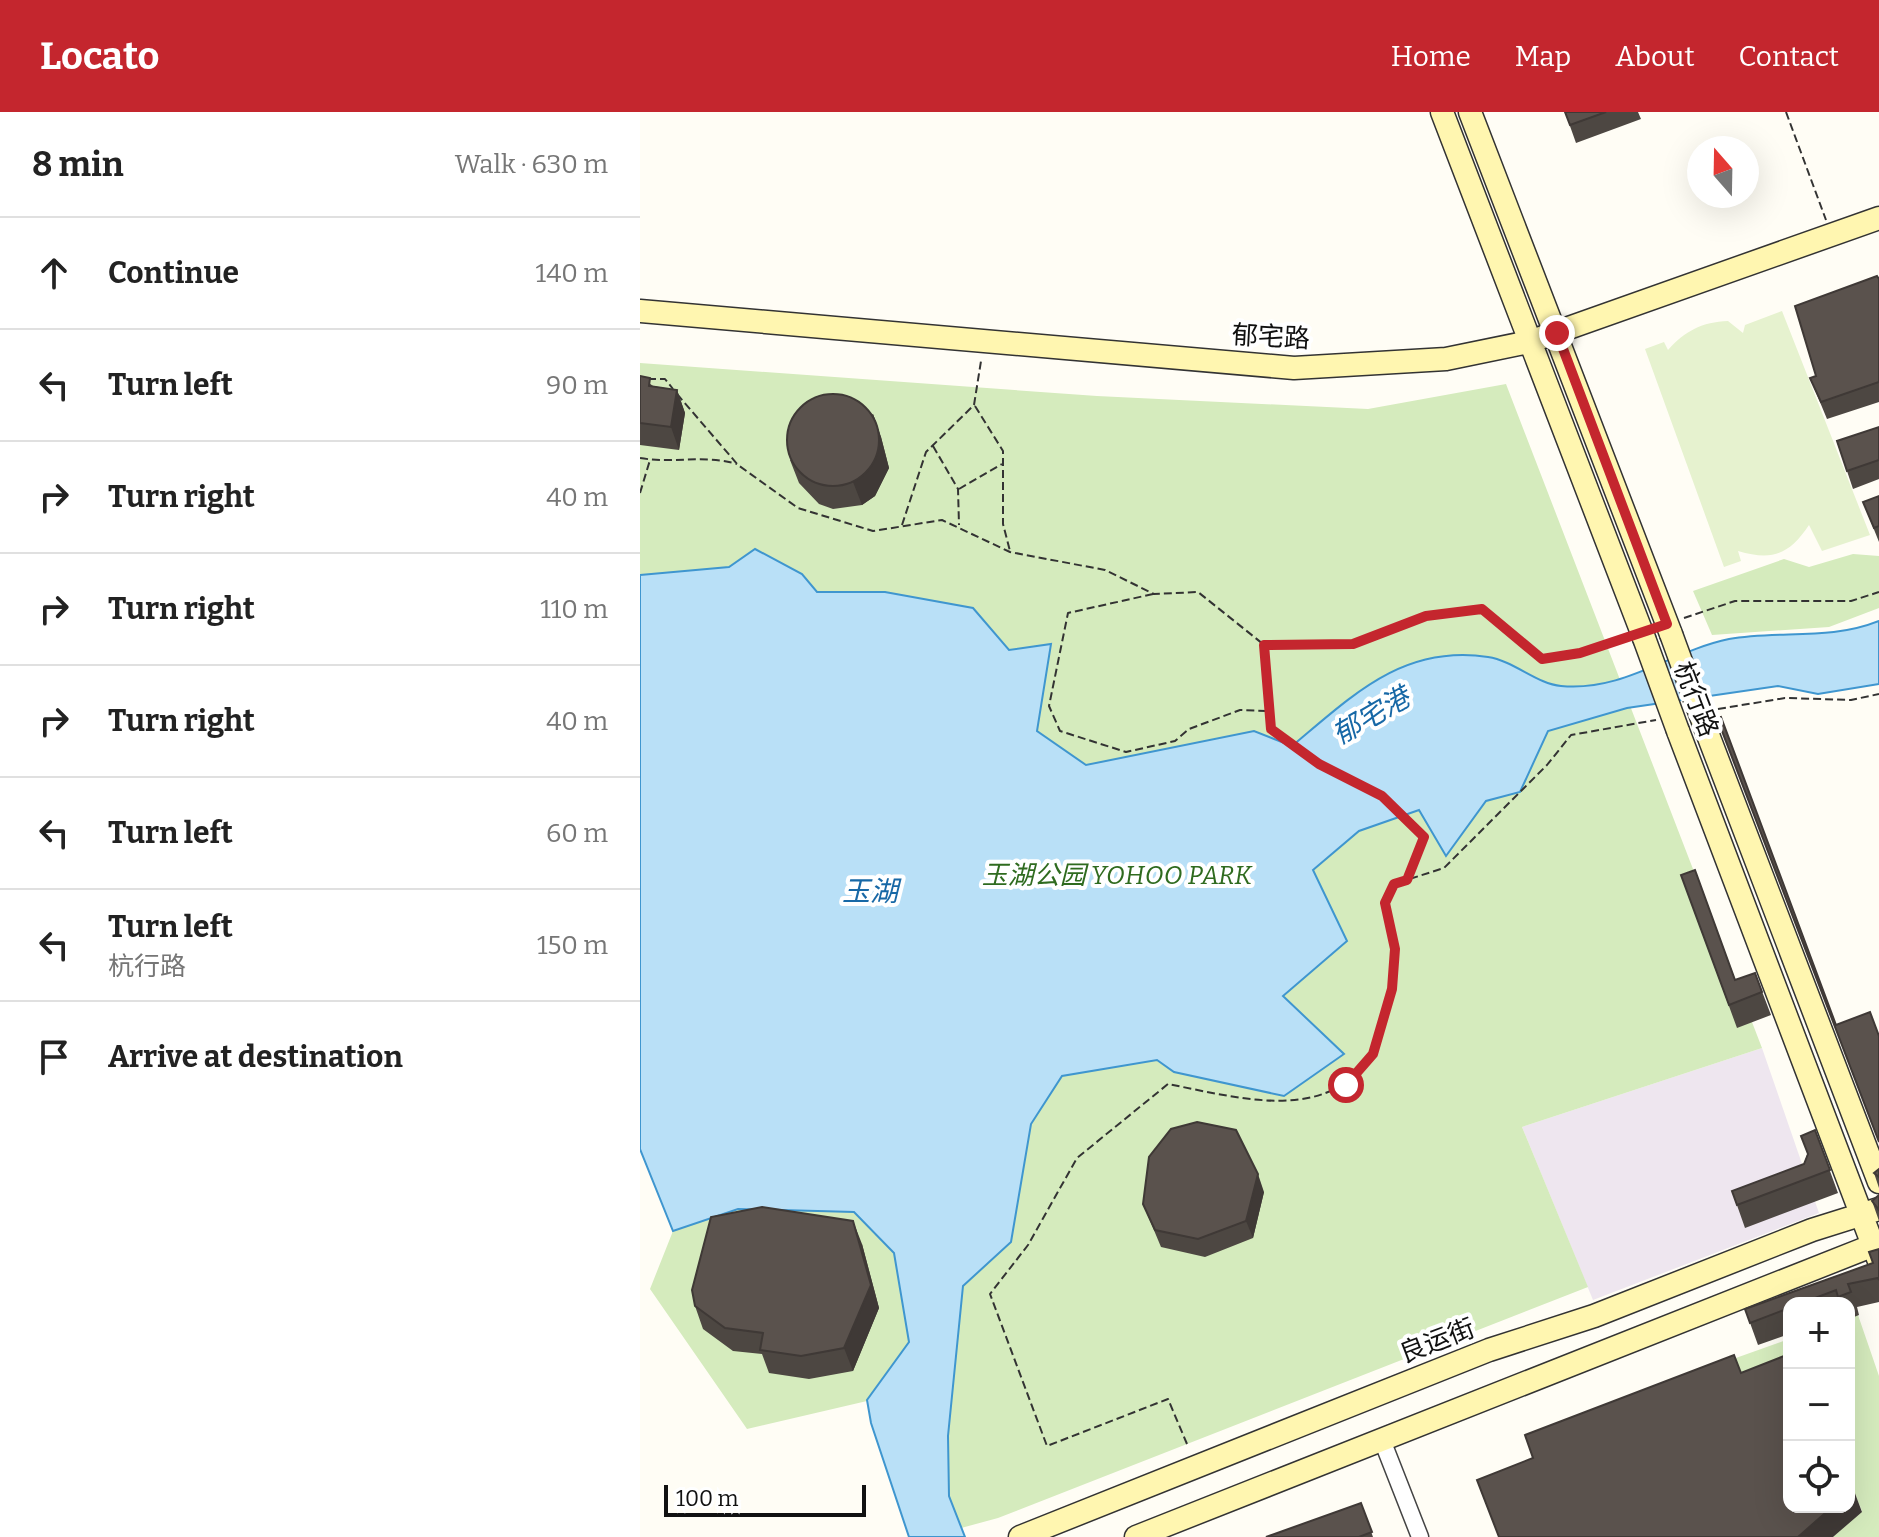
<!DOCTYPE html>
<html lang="en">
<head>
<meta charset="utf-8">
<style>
  :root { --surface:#fff; --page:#f2f2f2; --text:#222; --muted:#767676; --line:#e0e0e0; --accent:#c4262e }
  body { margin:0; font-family:Bitter,"Noto Sans SC",serif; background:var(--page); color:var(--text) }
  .controls { position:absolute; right:24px; bottom:24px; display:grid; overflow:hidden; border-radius:16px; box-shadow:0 8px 32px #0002 }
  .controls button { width:72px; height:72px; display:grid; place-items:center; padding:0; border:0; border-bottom:2px solid var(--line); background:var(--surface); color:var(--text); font:40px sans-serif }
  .compass { position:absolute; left:1047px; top:24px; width:72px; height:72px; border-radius:50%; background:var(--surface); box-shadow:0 8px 32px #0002; rotate:340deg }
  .scale { position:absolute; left:24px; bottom:20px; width:202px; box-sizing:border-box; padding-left:8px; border:4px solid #111; border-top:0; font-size:22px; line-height:28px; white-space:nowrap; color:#111; -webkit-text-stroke:6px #fff; paint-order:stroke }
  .stop { position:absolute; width:24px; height:24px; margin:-18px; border:6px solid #c4262e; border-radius:50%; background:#fff }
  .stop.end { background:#c4262e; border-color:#fff; box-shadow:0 2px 8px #0008 }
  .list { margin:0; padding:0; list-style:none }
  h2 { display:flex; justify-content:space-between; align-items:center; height:104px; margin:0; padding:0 32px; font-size:34px }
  h2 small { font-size:26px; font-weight:400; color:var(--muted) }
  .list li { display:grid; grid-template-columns:52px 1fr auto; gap:24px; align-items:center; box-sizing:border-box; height:112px; padding:0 32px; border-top:2px solid var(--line) }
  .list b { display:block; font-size:30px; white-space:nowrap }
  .list p { margin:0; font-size:26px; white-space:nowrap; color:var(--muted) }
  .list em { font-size:26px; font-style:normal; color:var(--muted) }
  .icon { flex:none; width:44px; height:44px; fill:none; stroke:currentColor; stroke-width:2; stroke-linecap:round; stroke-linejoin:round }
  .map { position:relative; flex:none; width:1239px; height:1425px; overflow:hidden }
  header { display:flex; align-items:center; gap:48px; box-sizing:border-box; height:112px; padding:0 40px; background:var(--accent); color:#fff }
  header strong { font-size:38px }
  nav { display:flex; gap:44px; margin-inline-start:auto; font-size:28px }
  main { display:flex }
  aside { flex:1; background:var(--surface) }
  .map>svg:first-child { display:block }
</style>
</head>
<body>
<header>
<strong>Locato</strong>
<nav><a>Home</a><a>Map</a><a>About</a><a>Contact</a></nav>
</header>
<main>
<aside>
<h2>8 min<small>Walk · 630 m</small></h2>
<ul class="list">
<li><svg class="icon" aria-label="ahead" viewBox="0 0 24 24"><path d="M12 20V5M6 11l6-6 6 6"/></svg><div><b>Continue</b></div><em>140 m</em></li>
<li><svg class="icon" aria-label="left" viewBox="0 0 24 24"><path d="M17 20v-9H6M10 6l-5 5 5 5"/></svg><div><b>Turn left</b></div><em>90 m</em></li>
<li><svg class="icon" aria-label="right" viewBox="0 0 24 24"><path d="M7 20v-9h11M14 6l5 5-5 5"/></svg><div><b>Turn right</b></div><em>40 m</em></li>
<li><svg class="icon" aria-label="right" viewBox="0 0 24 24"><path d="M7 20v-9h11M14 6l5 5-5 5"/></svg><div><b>Turn right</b></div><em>110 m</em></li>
<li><svg class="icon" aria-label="right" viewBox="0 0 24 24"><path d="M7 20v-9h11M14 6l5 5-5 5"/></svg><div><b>Turn right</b></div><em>40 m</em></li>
<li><svg class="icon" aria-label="left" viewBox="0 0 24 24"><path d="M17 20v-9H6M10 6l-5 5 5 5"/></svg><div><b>Turn left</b></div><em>60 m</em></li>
<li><svg class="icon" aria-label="left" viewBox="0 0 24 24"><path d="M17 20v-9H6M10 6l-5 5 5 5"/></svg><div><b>Turn left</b><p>杭行路</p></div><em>150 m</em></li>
<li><svg class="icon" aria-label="arrive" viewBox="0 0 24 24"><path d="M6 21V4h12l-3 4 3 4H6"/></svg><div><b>Arrive at destination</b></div></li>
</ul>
</aside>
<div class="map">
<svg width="1239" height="1425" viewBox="0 0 1239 1425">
  <rect width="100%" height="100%" fill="#fffdf5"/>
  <!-- industrial -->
  <path fill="#eee6ef" d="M1122,936L1179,1101L953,1188L882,1015Z"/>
  <!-- green -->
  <path fill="#d5ebbd" d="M0,251L457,284L728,297L866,272L1122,936L882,1015L948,1175L358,1406L288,1425L231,1311L227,1289L107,1317L10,1177L33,1119L0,1037Z
    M1213,442L1239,444V496L1189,515L1072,523L1053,479L1144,447L1169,455Z
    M1218,1203L1239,1264V1425H1193L1222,1399L1209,1367V1206Z
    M1149,1227V1269L1109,1284L1093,1247Z"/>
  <!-- pitch -->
  <path fill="#e6f2cf" d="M1142,199L1230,423L1182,439L1169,413C1149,443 1132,449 1098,439L1101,449L1084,455L1005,237L1024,230L1028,238C1045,219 1062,210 1088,209L1103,221L1105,213Z"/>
  <!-- water -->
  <path fill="#b9e0f7" stroke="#3f96cf" stroke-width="2" d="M115,437L162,462L177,480H245L333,496L369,538L411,532L397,619L446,653L614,619L652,634C712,584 763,532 848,545C874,549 897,572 921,574C984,580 1031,539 1089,527C1141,518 1189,529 1239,509V572L1178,582L1138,574L987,596L908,619L880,680L846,689L806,744L779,698L719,719L673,758L707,829L643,884L704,942L644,984L534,960L517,948L422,964L391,1012L371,1130L323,1174L308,1324L309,1384L325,1425H269L231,1311L227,1288L269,1230L254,1141L214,1100L98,1097L33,1119L0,1037V463L89,455Z"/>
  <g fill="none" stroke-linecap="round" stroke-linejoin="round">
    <!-- street casing -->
    <g stroke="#444" stroke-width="19">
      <path id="street" d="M742,1328L780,1425"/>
    </g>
    <!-- secondary casing -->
    <g stroke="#333" stroke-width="25">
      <path id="secondary" d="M802,0L1004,526
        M830,0L1031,522
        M0,199L654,256L806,247L889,230L1239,106
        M1065,615L1239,1070
        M1038,619L1239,1149
        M380,1425L849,1238L954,1204L1172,1118L1239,1097
        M496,1425L1239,1131"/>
    </g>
    <!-- path -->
    <path stroke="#333" stroke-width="2" stroke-dasharray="8 4" stroke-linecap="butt" d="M1146,0L1186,108
      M8,267H25L33,277
      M37,282L98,353L158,396L233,419L302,408L370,440L465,458L514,482L558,480L623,532
      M335,294L363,339V412L370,439
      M293,334L318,377L319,413
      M0,346C35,352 62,342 97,352
      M319,377L362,352
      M0,381L10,348
      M262,413L286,340L334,293L341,249
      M513,482L428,501L409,594L420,619L486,640L535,629L549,617L600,598L629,599
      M1044,506L1095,489H1211L1239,480
      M1078,597L1145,586L1211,588L1239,582
      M767,767L784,725L742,684L679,652L631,617L624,533L713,532L786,504L842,497L902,547L940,541L985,526
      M547,1332L528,1287L407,1334L350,1182L388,1133L437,1046L528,972C609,988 710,1018 741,915C747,895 752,877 754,855C755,824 741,802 754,772L804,756L907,653L931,623L1016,608"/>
    <!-- street -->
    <use href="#street" stroke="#fff" stroke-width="16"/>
    <!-- secondary -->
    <use href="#secondary" stroke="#fff6b0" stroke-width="22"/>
    <!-- secondary-bridge casing -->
    <g stroke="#333" stroke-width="25" stroke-linecap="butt">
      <path id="secondary-bridge" d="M1031,522L1065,615
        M1004,526L1038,619"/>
    </g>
    <!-- secondary-bridge -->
    <use href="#secondary-bridge" stroke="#fff6b0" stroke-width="22"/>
  </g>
  <!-- wall -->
  <path fill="#4d4742" d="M925,0H998L1001,7L936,31Z
    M1239,167V290L1187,307L1170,266L1176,264Z
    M0,264L13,274L37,278L45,301L39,338L0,333Z
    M233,302L241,325L249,356L235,384L222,393L193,397L179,392L159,371L150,348Z
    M1239,315V367L1213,377L1197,329Z
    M1239,384V430L1223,390Z
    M1041,763L1095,868L1115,861L1131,903L1097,916Z
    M1175,1018L1198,1081L1105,1116L1092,1079L1164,1052Z
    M1239,1057V1076L1234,1061Z
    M624,1080L613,1126L565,1145L521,1135L503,1092Z
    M1239,1083V1109L1232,1089Z
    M222,1132L239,1196L213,1259L169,1267L129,1261L122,1242L93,1239L63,1217L55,1194Z
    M1239,1137V1190L1217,1195L1219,1203L1209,1207V1191H1149V1222L1118,1233L1105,1197L1233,1151Z
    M721,1391L733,1425H626Z"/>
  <!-- shaded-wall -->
  <path fill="#3f3936" d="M37,278L45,301L39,338L31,315Z
    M233,302L241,325L249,356L235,384L222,393L213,370Z
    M618,1062L624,1080L613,1126L606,1109Z
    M213,1109L222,1132L239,1196L213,1259L204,1236Z
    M1213,1376L1222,1400L1193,1425H1158L1192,1395H1209V1380Z"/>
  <!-- building -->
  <path fill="#5a524d" stroke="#3f3936" stroke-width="2" d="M925,0H966L930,13Z
    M1237,164L1239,167V270L1181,290L1170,266L1176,264L1155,194Z
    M0,264L10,266L9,274L37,278L31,315L0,311Z
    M147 328a46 46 0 1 1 92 0a46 46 0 1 1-92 0Z
    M1239,315V348L1207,359L1197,329Z
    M1239,384V414L1234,416L1223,390Z
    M1081,605L1196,913L1230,900L1239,924V1030L1077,606Z
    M1055,758L1095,868L1115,861L1122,880L1089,893L1041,763Z
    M557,1010L596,1018L618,1062L606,1109L558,1127L515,1118L503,1092L509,1045L531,1017Z
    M1175,1018L1190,1058L1097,1093L1092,1079L1164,1052L1168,1042L1161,1024Z
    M1239,1057V1065L1234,1061Z
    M1239,1083V1098L1232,1089Z
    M122,1095L213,1109L231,1173L204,1236L161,1244L120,1238L123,1221L85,1216L55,1194L52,1178L71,1105Z
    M1239,1137V1168L1238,1166L1208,1172L1211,1180L1198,1185L1196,1178L1162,1191H1149V1196L1110,1211L1105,1197L1233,1151L1229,1140Z
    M1149,1242V1395H1192L1158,1425H859L837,1368L893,1346L885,1323L1094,1243L1101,1261Z
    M1209,1365L1213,1376L1209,1380Z
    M721,1391L732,1420L719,1425H626Z"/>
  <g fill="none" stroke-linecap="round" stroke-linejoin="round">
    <!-- route -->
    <path stroke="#c4262e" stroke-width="10" d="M706,973L733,942L752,877L755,837L745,791L754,772L767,768L784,725L742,684L679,652L631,617L624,533L713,532L786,504L842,497L902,547L940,541L1027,512L917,221"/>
  </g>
  <g text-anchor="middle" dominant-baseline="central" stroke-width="8" stroke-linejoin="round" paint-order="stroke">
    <!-- street labels -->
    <g font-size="26" fill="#111" stroke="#fff">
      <text transform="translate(631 225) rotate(3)">郁宅路</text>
      <text transform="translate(1056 587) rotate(69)">杭行路</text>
      <text transform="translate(797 1229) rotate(-21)">良运街</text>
    </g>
    <!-- park labels -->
    <g font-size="26" font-style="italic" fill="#2f6b1f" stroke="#fff">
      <text x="477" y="763">玉湖公园 YOHOO PARK</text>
    </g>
    <!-- water labels -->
    <g font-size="28" font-style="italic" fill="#1768a6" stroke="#fff">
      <text transform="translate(731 604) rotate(-30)">郁宅港</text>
      <text x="230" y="779">玉湖</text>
    </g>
  </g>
</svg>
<div class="controls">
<button>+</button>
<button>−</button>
<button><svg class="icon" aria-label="locate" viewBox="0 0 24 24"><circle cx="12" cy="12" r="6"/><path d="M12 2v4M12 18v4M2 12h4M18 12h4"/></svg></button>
</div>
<svg class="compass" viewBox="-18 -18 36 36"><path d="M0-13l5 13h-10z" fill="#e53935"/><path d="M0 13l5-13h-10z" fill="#767676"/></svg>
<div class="scale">100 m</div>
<div class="stop" style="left:706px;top:973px"></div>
<div class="stop end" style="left:917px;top:221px"></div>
</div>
</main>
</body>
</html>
